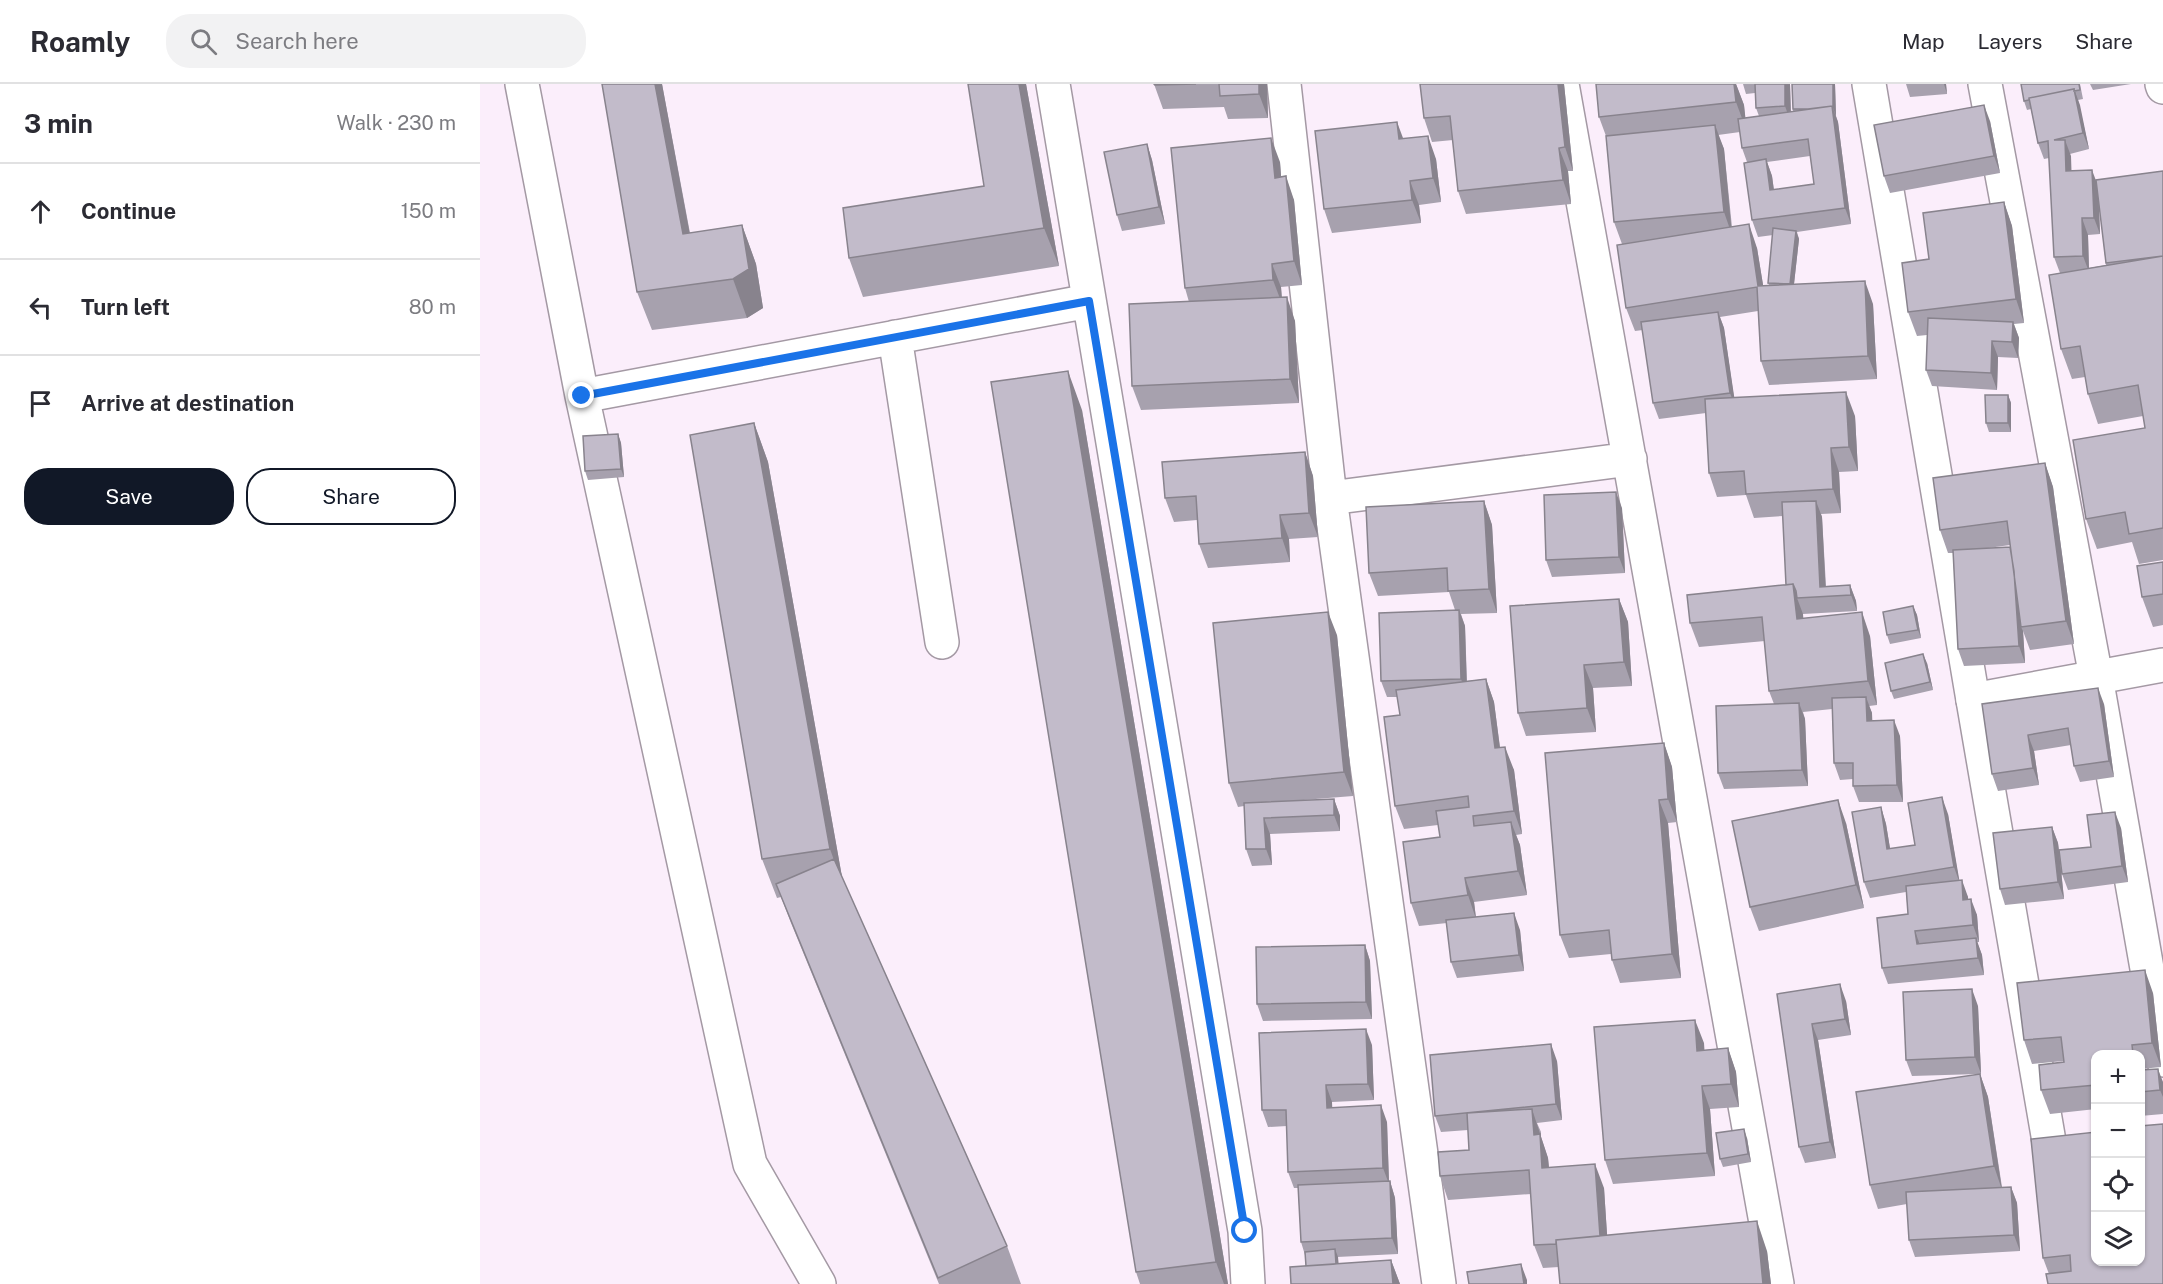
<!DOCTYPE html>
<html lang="en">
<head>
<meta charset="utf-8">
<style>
  :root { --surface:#fff; --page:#f2f2f3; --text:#2b2b33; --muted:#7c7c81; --line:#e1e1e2; --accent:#111827 }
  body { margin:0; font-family:"Public Sans",sans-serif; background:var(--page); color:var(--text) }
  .controls { position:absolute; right:18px; bottom:18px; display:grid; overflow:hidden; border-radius:12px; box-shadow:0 2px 4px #0004 }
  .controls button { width:54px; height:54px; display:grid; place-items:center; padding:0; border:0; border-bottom:2px solid var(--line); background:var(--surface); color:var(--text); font:30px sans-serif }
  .stop { position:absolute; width:18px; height:18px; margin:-14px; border:4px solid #1a73e8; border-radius:50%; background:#fff }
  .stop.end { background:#1a73e8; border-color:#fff; box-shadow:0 2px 6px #0008 }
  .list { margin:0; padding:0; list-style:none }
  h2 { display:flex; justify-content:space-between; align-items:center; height:78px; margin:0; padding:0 24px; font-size:26px }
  h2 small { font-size:20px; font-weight:400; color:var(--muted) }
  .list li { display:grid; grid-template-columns:39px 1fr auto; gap:18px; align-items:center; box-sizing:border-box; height:96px; padding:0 24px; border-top:2px solid var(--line) }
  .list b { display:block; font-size:22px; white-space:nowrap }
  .list em { font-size:20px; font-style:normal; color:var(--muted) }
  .actions { display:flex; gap:12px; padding:18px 24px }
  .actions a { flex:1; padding:14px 0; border:2px solid var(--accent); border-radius:24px; text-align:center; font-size:21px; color:var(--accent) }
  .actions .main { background:var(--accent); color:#fff }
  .icon { flex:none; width:33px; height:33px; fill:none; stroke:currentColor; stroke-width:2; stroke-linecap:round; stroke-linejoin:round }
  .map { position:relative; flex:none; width:1683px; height:1200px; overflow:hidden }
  header { display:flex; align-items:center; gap:36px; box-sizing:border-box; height:84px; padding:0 30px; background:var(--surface); border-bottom:2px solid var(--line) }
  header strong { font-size:28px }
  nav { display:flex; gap:33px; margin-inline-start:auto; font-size:21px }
  .search { width:420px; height:54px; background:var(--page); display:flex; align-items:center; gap:15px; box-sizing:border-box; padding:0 21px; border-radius:24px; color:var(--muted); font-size:22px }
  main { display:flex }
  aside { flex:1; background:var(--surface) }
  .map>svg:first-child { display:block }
</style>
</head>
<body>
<header>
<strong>Roamly</strong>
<div class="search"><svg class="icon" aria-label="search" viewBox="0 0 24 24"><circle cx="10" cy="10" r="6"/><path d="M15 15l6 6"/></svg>Search here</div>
<nav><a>Map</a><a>Layers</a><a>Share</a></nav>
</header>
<main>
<aside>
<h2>3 min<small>Walk · 230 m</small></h2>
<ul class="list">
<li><svg class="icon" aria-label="ahead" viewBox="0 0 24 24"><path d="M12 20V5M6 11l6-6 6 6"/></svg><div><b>Continue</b></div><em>150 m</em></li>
<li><svg class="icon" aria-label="left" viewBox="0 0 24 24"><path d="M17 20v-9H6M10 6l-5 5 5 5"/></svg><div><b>Turn left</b></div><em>80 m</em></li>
<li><svg class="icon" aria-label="arrive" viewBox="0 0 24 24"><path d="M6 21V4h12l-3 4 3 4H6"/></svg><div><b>Arrive at destination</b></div></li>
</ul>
<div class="actions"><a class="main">Save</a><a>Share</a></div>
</aside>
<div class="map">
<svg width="1683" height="1200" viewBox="0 0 1683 1200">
  <rect width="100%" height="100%" fill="#fbeefb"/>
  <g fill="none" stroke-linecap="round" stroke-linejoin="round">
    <!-- minor casing -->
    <g stroke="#a499a4" stroke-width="36">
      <path id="minor" d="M42,0L102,312L270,1080L339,1200
        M573,0L765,1147L768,1200
        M804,0L850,414L1150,375
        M1082,0L1297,1200
        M1505,0L1616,593L1683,976
        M1682,0L1683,3
        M415,253L462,558
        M102,312L609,217
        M850,414L959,1200
        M1493,616L1576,1098"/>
    </g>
    <!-- tertiary casing -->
    <g stroke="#a499a4" stroke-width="36">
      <path id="tertiary" d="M1389,0L1493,616L1683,581"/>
    </g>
    <!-- minor -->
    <use href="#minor" stroke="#fff" stroke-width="33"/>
    <!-- tertiary -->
    <use href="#tertiary" stroke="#fff" stroke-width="33"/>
  </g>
  <!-- wall -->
  <path fill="#a7a1ae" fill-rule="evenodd" d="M122,0H182L210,149L262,141L276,180L283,224L267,234L172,246L157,208Z
    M546,0L579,182L383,213L369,174L504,102Z
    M674,0H787L788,34L748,35L744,23L683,25Z
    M940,0H1084L1093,87H1088L1091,120L986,130L978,107L973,56L952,58L944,34Z
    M1256,0L1264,21L1265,34L1279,32L1276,24L1275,9L1266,10L1263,0H1310L1311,27H1313L1312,0H1355L1356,32L1358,38L1371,140L1317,148L1319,155L1314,200L1393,220L1397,295L1289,301L1281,277L1278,227L1240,233L1244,244L1254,314L1375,332L1378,387L1359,388L1361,429L1341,430L1342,433L1346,502L1370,501L1376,517L1377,527L1323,530V534L1390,552L1397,621L1389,622L1392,629V637L1420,652L1423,718H1379L1373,702V695L1360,696L1354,679L1352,625L1323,628L1325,635L1328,702L1244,705L1238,689L1294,620L1289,607L1285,557L1219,563L1210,539L1306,501L1303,432L1274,434L1266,411L1237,413L1229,389L1226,329L1179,335L1173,319L1163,246L1155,247L1146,224L1142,160L1134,138L1126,52L1119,33ZM1260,48L1262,64L1267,78L1272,136L1278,153L1293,151L1288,199L1289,201H1283L1277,164L1252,143L1244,65L1238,51ZM1330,72L1334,100L1294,106L1292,92L1287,78Z
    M1426,0H1466L1467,10L1430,13Z
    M1600,0L1603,15L1598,16L1609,65L1590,70L1591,87L1616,96L1683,87V476L1659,480L1652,458L1617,465L1606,435L1665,344L1663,332L1618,340L1608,310L1605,293L1592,295L1581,265L1580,189L1574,173L1569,74L1564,75L1558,59L1551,25L1547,26L1544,17ZM1619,120L1626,181L1609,184L1608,151L1620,150Z
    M1610,0H1651L1613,6Z
    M1510,37L1520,89L1410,109L1404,92Z
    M923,55L956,75L961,118L939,121L941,139L852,149L844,125Z
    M667,60L672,76L685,140L642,147L637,131Z
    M800,78L801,93L814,116L822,201L801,203L802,213L815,237L819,319L661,326L652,302L709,218L705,204Z
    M1524,118L1532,142L1544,239L1534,240L1539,254L1538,274L1518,273L1517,306L1452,302L1446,286L1447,251L1437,252L1428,228L1449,175Z
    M1528,311L1531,319V348H1509L1506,339Z
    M602,326L748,1200H660L656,1188Z
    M274,339L288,378L362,793L527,1162L541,1200H459L311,839L301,813L297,814L282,775Z
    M138,350L141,359L144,393L108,396L105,387Z
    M825,368L833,392L838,453L809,455L810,478L728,484L719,460L717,436L694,438L685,414Z
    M1565,379L1573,403L1594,560L1550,566L1543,547L1545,579L1484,582L1478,565L1473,469H1468L1460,446ZM1530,461V463L1508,464Z
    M1004,417L1012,441L1017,529L981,530L985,542L987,597L1006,595L1014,618L1020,663L1034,686L1042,750L1036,751L1040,761L1047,811L994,818L996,833L1040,846L1044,887L977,894L971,878L967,839L939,842L931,819L960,753L958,741L924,745L915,722L920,631L917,613H907L901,597L975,526L969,508L898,512L889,489Z
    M1142,424L1145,489L1072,493L1066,476Z
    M1683,478V541L1673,543L1662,513Z
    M1139,515L1148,538L1152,602L1113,604L1116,648L1046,652L1038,629Z
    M1433,522L1437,531L1441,554L1410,560L1407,551Z
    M857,551L873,712L823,716L854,715L860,732V747L790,750L792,781L772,782L766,765L764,722L758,723L749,699Z
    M1447,579L1453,606L1414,615L1411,607Z
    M1502,620H1624L1634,693L1600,698L1594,682L1591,661L1554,667L1559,701L1518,707L1512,690Z
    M1184,659L1192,683L1197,738L1188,739L1201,894L1140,899L1132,876L1131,870L1089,874L1080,851Z
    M1401,723L1406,740L1410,765L1435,761L1468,730L1479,797L1488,813V815L1497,831L1499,858H1497L1502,871L1504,891L1408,900L1402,884L1428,830L1426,808L1390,814L1384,798Z
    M1366,739L1384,824L1279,847L1270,823Z
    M1572,743L1578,759L1579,766L1611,763L1641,744L1648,798L1588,806L1582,790L1580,774L1584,815L1525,821L1520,805Z
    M885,861L890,877L892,935L783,937L777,920Z
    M1673,909L1681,983L1661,985V986L1683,998V1030L1660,1032V970H1616V1025L1570,1030L1561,1006L1584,978L1583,977L1552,980L1544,956Z
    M1297,910L1366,917L1371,951L1338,956L1356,1074L1325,1079L1319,1063Z
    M1498,922L1501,990H1500L1508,1013L1522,1103H1531L1537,1119L1540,1167L1435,1173L1429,1156L1427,1120L1398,1125L1390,1101L1498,990L1432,992L1426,976Z
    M1224,959V966L1248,964L1256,988L1259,1023L1230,1025L1235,1092L1133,1100L1125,1076Z
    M892,961L894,1016L852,1018V1024L907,1038L909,1097H910L915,1114L918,1170L857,1173L858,1180L911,1176L920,1200H811L826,1182L825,1171L821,1158L818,1104H814L808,1088L807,1042L788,1043L782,1026Z
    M1077,977L1082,1036L1057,1039L1061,1048V1053L1068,1074L1069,1083L1124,1104L1127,1151L1287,1167L1291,1200H1080L1079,1183L1063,1184L1054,1161L1051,1110L968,1116L960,1092L989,1066L988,1046L961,1048L955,1032Z
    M1683,1040V1200L1569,1190L1563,1174Z
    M1267,1054L1271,1078L1243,1083L1240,1075Z"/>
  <!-- shaded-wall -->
  <path fill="#88838d" d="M175,0H182L217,189L203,150Z
    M539,0H546L579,182L564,144Z
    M779,0H787L788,34L779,10Z
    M1078,0H1084L1093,87L1085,63Z
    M1254,0H1256L1264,21L1267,48L1256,18Z
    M1305,0H1310L1311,39L1305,22Z
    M1353,0H1355L1356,32L1353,24Z
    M1464,0H1466L1467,10Z
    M1594,5L1600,21L1609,65L1603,49Z
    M1504,21L1510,37L1520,89L1514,72Z
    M1352,22L1358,38L1371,140L1365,124Z
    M917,38L926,62L919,55Z
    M1235,41L1244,65L1252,151L1244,128Z
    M948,52L956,75L961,118L953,94Z
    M791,54L800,78L803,117L795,94Z
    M1585,56L1591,72L1592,103L1586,87Z
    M667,60L672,76L685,140L679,123Z
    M1079,64L1088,87L1091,120L1083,96Z
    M1286,75L1292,92L1296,123L1290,106Z
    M1612,86L1618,102L1620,150L1614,134Z
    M806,92L814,116L822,201L814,177Z
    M930,97L939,121L941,139L932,116Z
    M1524,118L1532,142L1544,239L1536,215Z
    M1602,134L1608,151L1609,188L1603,172Z
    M1269,140L1277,164L1287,225L1278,202Z
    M262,141L276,180L283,224L267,234L253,195Z
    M1316,147L1319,155L1313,209L1310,201Z
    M792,180L801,203L802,220L793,196Z
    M1385,197L1393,220L1397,295L1388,272Z
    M807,213L815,237L819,319L810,295Z
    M1238,228L1244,244L1256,325L1250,309Z
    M1533,238L1539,254L1538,274L1532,258Z
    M1512,257L1518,273L1517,306L1511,289Z
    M588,287L602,326L748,1200H744L736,1178Z
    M1366,308L1375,332L1378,387L1369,363Z
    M1528,311L1531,319V348L1528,339Z
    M274,339L288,378L364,804L350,765Z
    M138,350L141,359L144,393L141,385Z
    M1351,364L1359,388L1361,429L1353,405Z
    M825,368L833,392L838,453L829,429Z
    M1565,379L1573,403L1594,560L1586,537Z
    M1136,408L1142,424L1145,489L1139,473Z
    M1004,417L1012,441L1017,529L1009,505Z
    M1336,417L1342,433L1346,512L1340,503Z
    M800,431L809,455L810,478L802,454Z
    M1532,463L1541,543L1543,547L1545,579L1539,562Z
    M1313,500L1318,514H1317L1323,530L1325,558L1317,535Z
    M1370,501L1376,517L1377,527L1371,511Z
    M1139,515L1148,538L1152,602L1144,578Z
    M1433,522L1437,531L1441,554L1438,546Z
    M979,526L985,542L987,611L981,595Z
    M848,528L857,551L873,712L864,688Z
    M1382,528L1390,552L1397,621L1388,597Z
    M1443,570L1447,579L1453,606L1450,598Z
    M1104,581L1113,604L1116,648L1107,624Z
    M1006,595L1014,618L1023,688L1015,664Z
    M1618,604L1624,620L1634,693L1629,677Z
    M1386,613L1392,629L1393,653L1387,637Z
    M1319,619L1325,635L1328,702L1322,686Z
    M1414,636L1420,652L1423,718L1417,701Z
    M1548,651L1554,667L1559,701L1553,684Z
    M1184,659L1192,683L1197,738L1188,715Z
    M1025,663L1034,686L1042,750L1034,727Z
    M1462,713L1468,730L1480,800L1474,783Z
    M854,715L860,732V747L854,731Z
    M1179,716L1188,739L1201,894L1192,870Z
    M1358,716L1366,739L1384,824L1376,801Z
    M1401,723L1406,740L1413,782L1407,765Z
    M1635,728L1641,744L1648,798L1642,782Z
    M784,734L790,750L792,781L786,765Z
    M1031,738L1040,761L1047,811L1038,787Z
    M1572,743L1578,759L1584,815L1578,798Z
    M985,794L994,818L996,835L988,811Z
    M1482,796L1488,813L1489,832L1483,816Z
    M1491,815L1497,831L1499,858L1493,841Z
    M1034,829L1040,846L1044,887L1039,871Z
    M1435,847L1441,864L1437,860Z
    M1496,854L1502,871L1504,891L1498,874Z
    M885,861L890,877L892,935L886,918Z
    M1665,886L1673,909L1681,983L1672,959Z
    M1360,900L1366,917L1371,951L1365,935Z
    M1492,905L1498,922L1501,990L1495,973Z
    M1215,936L1224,959L1226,990L1217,967Z
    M1332,940L1338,956L1356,1074L1350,1058Z
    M886,945L892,961L894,1016L888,1000Z
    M1071,960L1077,977L1082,1036L1076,1020Z
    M1248,964L1256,988L1259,1023L1251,1000Z
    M1678,985L1683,998V1013L1680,1006Z
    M1500,990L1508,1013L1522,1106L1514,1082Z
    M846,1001L852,1018L853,1040L847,1024Z
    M1222,1002L1230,1025L1235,1092L1227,1069Z
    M901,1021L907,1038L909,1100L903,1084Z
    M1052,1025L1068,1074L1071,1107L1062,1084L1054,1051Z
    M1264,1045L1267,1054L1271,1078L1268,1070Z
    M1115,1080L1124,1104L1129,1180L1120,1157Z
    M910,1097L915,1114L918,1170L912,1154Z
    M1531,1103L1537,1119L1540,1167L1534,1151Z
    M1277,1137L1287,1167L1291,1200H1283Z
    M855,1165L858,1173L860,1194L857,1186Z
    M911,1176L920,1200H913Z
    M1041,1180L1047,1196V1200H1044Z"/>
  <!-- building -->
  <path fill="#c2bbca" stroke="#88838d" stroke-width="1.5" d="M122,0H175L203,150L262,141L269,185L253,195L157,208Z
    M488,0H539L564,144L369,174L363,124L504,102Z
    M674,0H716L675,1Z
    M739,0H779V10L740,12Z
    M940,0H1078L1085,63L1079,64L1083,96L978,107L970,32L944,34Z
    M1116,0H1254L1256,18L1119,33Z
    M1275,0H1305V22L1276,24Z
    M1312,0H1353V24L1352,22L1328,25H1313Z
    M1541,0H1599L1600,6L1594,7V5L1549,14V16L1544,17Z
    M1594,5L1603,49L1574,56H1585L1586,87L1612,86L1614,134H1602L1603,172L1574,173L1568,57L1558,59L1549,14Z
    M1504,21L1514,72L1404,92L1394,41Z
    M1352,22L1365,124L1272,136L1264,79L1286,75L1290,106L1334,100L1328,55L1262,64L1258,35Z
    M917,38L919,55L948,52L953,94L930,97L932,116L844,125L835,47Z
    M1235,41L1244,128L1134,138L1126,52Z
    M791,54L795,94L806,92L814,177L792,180L793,196L705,204L691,64Z
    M667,60L679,123L637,131L624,68Z
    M1683,87V172L1626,179L1616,96Z
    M1524,118L1536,215L1428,228L1422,179L1449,175L1443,129Z
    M1269,140L1278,202L1385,197L1388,272L1281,277L1277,203L1146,224L1137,161Z
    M1293,144L1316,147L1310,200L1288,199Z
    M1683,172V444L1649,450L1645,428L1606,435L1593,356L1665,344L1658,301L1608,310L1600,262L1581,265L1569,191Z
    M807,213L810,295L652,302L649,220Z
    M1238,228L1250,309L1173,319L1161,238Z
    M1448,234L1533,238L1532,258L1512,257L1511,289L1446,286Z
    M588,287L736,1178L656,1188L511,298Z
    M1366,308L1369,363L1351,364L1353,405L1266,410L1264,387L1229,389L1225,315Z
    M1505,311H1528V339H1506Z
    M274,339L350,765L282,775L210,351Z
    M138,350L141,385L105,387L103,352Z
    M825,368L829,429L800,431L802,454L719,460L716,412L685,414L682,378Z
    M1565,379L1586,537L1541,543L1527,437L1460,446L1453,394Z
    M1136,408L1139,473L1066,476L1064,411Z
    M1004,417L1009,505L968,507L967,484L889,489L886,423Z
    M1336,417L1340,503L1370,501L1371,511L1317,514L1316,507L1313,500L1306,501L1302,418Z
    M1530,463L1534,487L1539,562L1478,565L1473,466Z
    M1683,478V510L1662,513L1657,482Z
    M1313,500L1317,535L1382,528L1388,597L1289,607L1282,533L1210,539L1207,511Z
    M1139,515L1144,578L1104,581L1107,624L1038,629L1030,522Z
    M1433,522L1438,546L1407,551L1403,528Z
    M979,526L981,595L901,597L899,529Z
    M848,528L864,688L749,699L733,539Z
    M1443,570L1450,598L1411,607L1405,579Z
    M1006,595L1015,664L1025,663L1034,727L993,732L994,742L1031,738L1038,787L985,794L988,811L931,819L923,758L960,753L956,727L989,723L988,712L915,722L904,633L920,631L916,606Z
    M1618,604L1629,677L1594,682L1588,644L1548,651L1553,684L1512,690L1502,620Z
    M1386,613L1387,637L1414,636L1417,701L1373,702V679H1354L1352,614Z
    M1319,619L1322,686L1238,689L1236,622Z
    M1184,659L1188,715L1179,716L1192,870L1132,876L1129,846L1080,851L1065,669Z
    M1462,713L1474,783L1384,798L1372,728L1401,723L1407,765L1435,761L1428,719Z
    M854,715V731L784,734L786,765H766L764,719Z
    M1358,716L1376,801L1270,823L1252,737Z
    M1635,728L1642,782L1582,790L1579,766L1611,763L1607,731Z
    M1572,743L1578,798L1520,805L1513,749Z
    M354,775L527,1162L458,1194L296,800Z
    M1482,796L1483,816L1491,815L1493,841L1435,847L1437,860L1496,854L1498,874L1402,884L1397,834L1428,830L1426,802Z
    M1034,829L1039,871L971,878L966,836Z
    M885,861L886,918L777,920L776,863Z
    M1665,886L1672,959L1652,961L1653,970H1616V1001L1561,1006L1559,981L1584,978L1581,953L1544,956L1537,899Z
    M1360,900L1365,935L1332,940L1350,1058L1319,1063L1297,910Z
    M1492,905L1495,973L1426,976L1423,908Z
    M1215,936L1217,967L1248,964L1251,1000L1222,1002L1227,1069L1125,1076L1114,943Z
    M886,945L888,1000L846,1001L847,1024L901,1021L903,1084L808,1088L806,1026H782L779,949Z
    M1071,960L1076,1020L955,1032L950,971Z
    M1678,985L1680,1006L1660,1008V986Z
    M1500,990L1514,1082L1390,1101L1376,1008Z
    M1052,1025L1054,1051L1060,1050L1062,1084L1115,1080L1120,1152L1076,1156V1160L1054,1161L1049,1086L960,1092L958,1068L989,1066L987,1029Z
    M1683,1040V1200H1568L1566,1190L1591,1187L1590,1171L1563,1174L1551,1055L1616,1048V1178H1660V1042Z
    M1264,1045L1268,1070L1240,1075L1236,1049Z
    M910,1097L912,1154L821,1158L818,1101Z
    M1531,1103L1534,1151L1429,1156L1426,1108Z
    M1277,1137L1283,1200H1080L1076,1156Z
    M855,1165L856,1180L826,1182L825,1168Z
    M911,1176L913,1200H811L810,1183Z
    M1041,1180L1044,1200H989L987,1188Z"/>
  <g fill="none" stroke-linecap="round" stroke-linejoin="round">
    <!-- route -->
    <path stroke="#1a73e8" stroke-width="8" d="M102,312L609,217L765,1147"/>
  </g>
</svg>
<div class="controls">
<button>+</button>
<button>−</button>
<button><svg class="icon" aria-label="locate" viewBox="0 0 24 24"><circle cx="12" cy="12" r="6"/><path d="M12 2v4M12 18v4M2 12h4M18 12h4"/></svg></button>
<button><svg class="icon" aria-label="layers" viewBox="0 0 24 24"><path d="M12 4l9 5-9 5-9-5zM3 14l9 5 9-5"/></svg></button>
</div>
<div class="stop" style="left:765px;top:1147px"></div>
<div class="stop end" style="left:102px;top:312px"></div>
</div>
</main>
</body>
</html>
